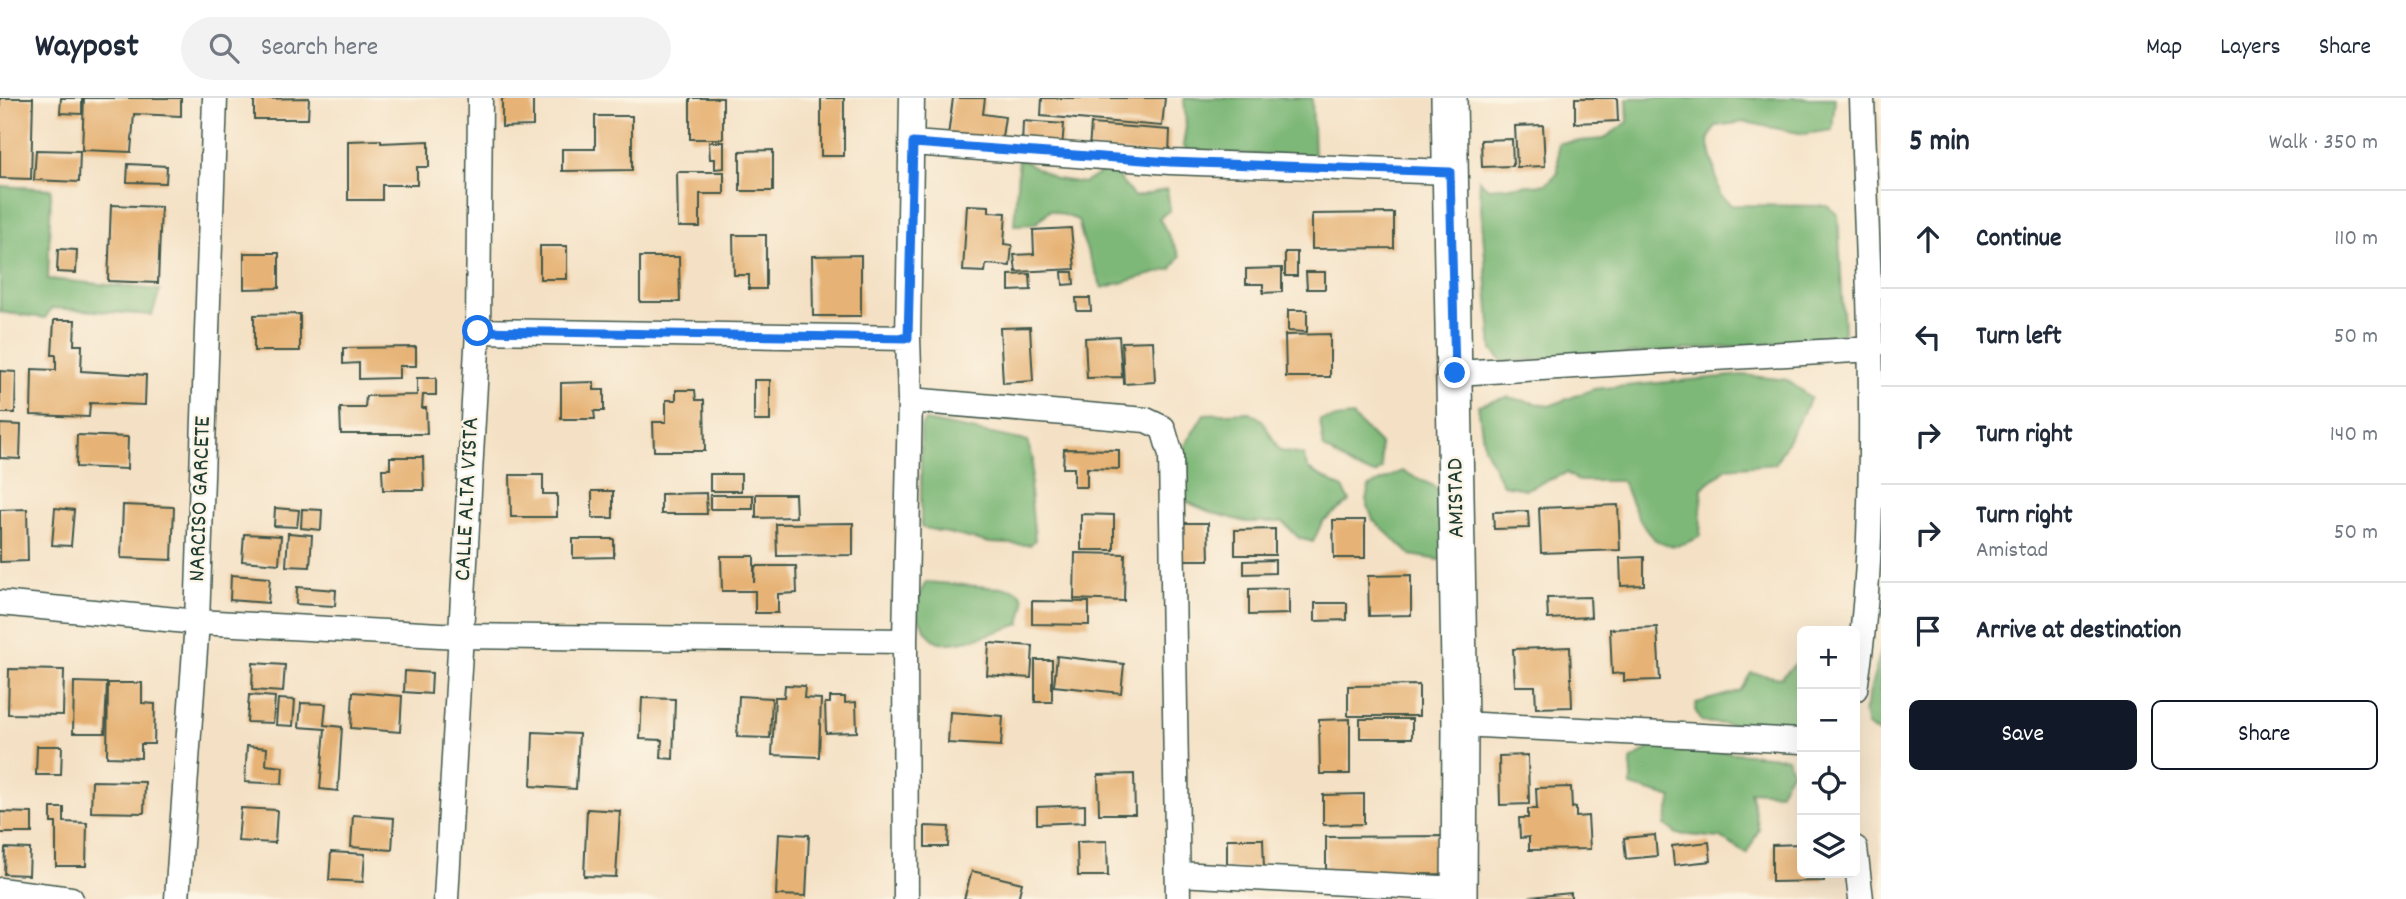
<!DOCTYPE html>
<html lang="en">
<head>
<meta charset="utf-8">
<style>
  :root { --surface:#fff; --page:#f2f2f3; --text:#1f2937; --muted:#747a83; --line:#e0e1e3; --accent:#111827 }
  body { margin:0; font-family:Dekko,sans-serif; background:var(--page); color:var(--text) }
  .controls { position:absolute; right:21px; bottom:21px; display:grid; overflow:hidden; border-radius:10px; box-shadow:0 7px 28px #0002 }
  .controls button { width:63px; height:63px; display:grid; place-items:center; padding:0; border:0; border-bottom:2px solid var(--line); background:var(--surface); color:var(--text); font:35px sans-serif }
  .stop { position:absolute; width:21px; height:21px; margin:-16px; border:5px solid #1a73e8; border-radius:50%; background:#fff }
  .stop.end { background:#1a73e8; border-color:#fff; box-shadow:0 2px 7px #0008 }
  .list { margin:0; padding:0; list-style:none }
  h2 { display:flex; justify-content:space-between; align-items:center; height:91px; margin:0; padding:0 28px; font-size:30px }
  h2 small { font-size:23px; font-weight:400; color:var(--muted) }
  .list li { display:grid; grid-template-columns:46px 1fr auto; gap:21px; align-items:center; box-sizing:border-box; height:98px; padding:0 28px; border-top:2px solid var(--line) }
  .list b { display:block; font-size:26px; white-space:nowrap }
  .list p { margin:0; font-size:23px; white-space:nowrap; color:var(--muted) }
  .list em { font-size:23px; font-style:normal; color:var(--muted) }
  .actions { display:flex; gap:14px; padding:21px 28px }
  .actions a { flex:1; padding:16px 0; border:2px solid var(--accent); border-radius:10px; text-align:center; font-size:24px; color:var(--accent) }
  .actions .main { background:var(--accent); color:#fff }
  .icon { flex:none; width:38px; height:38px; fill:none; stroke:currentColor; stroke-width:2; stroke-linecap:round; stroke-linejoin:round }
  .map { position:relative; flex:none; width:1881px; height:801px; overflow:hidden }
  header { display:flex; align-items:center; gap:42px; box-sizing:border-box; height:98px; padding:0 35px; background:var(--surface); border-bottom:2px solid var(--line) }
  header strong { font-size:33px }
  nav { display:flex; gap:38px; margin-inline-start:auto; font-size:24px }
  .search { width:490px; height:63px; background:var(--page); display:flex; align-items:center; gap:18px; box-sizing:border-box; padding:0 24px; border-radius:38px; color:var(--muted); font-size:26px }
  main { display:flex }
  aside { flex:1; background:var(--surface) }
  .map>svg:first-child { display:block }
</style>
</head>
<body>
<header>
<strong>Waypost</strong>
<div class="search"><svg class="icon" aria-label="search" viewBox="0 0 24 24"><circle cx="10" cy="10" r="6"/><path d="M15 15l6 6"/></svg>Search here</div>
<nav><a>Map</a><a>Layers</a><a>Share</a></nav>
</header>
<main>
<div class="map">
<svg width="1881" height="801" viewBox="0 0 1881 801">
  <rect width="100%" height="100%" fill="#fcf5e5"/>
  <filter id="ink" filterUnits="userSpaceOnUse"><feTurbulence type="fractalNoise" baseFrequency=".0143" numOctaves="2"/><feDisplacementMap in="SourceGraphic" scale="14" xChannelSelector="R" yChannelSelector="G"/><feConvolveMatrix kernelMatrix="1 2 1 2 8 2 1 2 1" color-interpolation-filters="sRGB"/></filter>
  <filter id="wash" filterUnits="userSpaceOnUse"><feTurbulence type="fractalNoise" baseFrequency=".00686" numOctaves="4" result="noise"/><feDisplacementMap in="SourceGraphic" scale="28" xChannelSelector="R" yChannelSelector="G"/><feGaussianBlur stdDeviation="1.57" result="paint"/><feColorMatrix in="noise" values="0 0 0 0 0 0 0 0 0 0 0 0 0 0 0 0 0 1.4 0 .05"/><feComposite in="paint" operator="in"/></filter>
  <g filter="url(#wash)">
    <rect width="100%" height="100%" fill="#f4e1c5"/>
    <!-- forest -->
    <path fill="#7eb878" stroke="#4e7a56" stroke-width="2" d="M1184,0H1312L1314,59L1192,54L1183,48L1186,28Z
      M1627,0H1835L1832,32L1804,36L1745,24L1716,28L1708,42L1720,97L1731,107L1827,108L1838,117L1844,234L1832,242L1503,264L1492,252L1479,82L1488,90L1546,86L1558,75V45L1603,41L1628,24Z
      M1019,60L1056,81L1084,85L1110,69L1134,99L1167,91L1170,112L1159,120L1180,158L1172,171L1102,190L1083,142L1078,122L1050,112L1035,126L1014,127Z
      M0,88L51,91L48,181L160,192L152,217L52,210L45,220L0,214Z
      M1743,277L1787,282L1811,300L1775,366L1727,370L1702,390L1700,438C1650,469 1639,418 1622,383H1578L1567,375L1526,391L1503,387L1484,349L1478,307L1507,299L1549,308L1594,291Z
      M1250,314L1262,322L1280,353L1303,357L1308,371L1343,390L1350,403L1322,424L1313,444L1299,440L1283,424H1246L1210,414L1182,402L1179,394L1184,349L1204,316Z
      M1352,318L1380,346L1382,371L1375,376L1356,371L1324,350L1320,322Z
      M925,323L1027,343L1033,361L1030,394L1035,442L1030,447L990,445L921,429V328Z
      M1402,373L1434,388L1445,400L1447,459L1439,462L1411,457L1373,422L1366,402L1369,389Z
      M926,484L1014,491C1030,498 1023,512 1020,526C1001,532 959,549 940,544C930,541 925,532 921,524C911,509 918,499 926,484Z
      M1881,552V636H1880L1867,628L1864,615Z
      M1802,559V633L1702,624L1695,612L1696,605L1740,593L1751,575L1781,580Z
      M1654,647L1788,660L1792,673L1779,695L1750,693L1759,731L1747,756L1721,740L1677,736L1665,727L1672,700L1631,688V662Z"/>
    <g id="blocks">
      <!-- building -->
      <path fill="#e6b275" d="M0,0H33L31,81L0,80Z
        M61,0H82V16L60,15Z
        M84,0H181V18L134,16L131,54L82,52Z
        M309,0L308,21H254V1Z
        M502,0H533V28L502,29Z
        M690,0H723V41H690Z
        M821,0H844V58H821Z
        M953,0H985L983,16L1005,19L1001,46L948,38Z
        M1042,0H1165L1162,28L1041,18Z
        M1575,0H1617L1618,23L1575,25Z
        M595,18H632V72L562,73V51H595Z
        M1023,23L1064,26L1062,50L1022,48Z
        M1091,26L1170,32L1169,57L1089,51Z
        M1543,27L1545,68L1517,69L1515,28Z
        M1512,41L1513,68L1482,69L1481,42Z
        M381,42V45L429,43V69H417V87H382V102H348V43Z
        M709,44H724V70L715,71V61H710Z
        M36,52L80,53L79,84L34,82Z
        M773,52V93H740V53Z
        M128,66L167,68L166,85L127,84Z
        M677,74H724V96H700V129H678Z
        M111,107L161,109L158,185L108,183Z
        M967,107L989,108V114L1006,115L1004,146L1012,147L1010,168L986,166L985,174L963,173Z
        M1394,115V150L1312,151V116Z
        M1071,130L1075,171L1016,174L1014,157L1034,156L1033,132Z
        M733,137H766V191H749V177H734Z
        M540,148H567V181H540Z
        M58,151L77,152L76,175L57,174Z
        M1285,154H1297V178H1285Z
        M244,155H279V190L244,191Z
        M861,157V218H813L812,158Z
        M640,159H679L680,204H640Z
        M1282,170V194L1263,195V186H1246V171Z
        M1062,174H1073L1074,186L1063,187Z
        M1306,174H1325V191H1307Z
        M1030,176L1031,192L1009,193V177Z
        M1076,200H1090L1091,213H1077Z
        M1288,212H1307V234L1288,233Z
        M300,216V253H254V217Z
        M54,222H75L74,247H82L81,273L146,277L145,307L90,305L89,319L31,317L32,271L56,272V257H52Z
        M1030,229L1033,283L1003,285L1000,230Z
        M1330,236V279H1286L1285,237Z
        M1119,238L1122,279L1087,280L1085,240Z
        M1153,243L1155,284L1124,286L1122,244Z
        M416,249V268H399V280L359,281V265L343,266V250Z
        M0,273L16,274L15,315H0Z
        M417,280H436V297H423L422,310H426L427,336H341L340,310H365L366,298L417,297Z
        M754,282H770V323H754Z
        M594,284V292H604V313H594L595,321H561V285Z
        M676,292H695L696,302H704L705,353H654L653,324H666V302H676Z
        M0,326L21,327L20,361L0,360Z
        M77,337L128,339L127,371L76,369Z
        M1064,351L1119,352V371L1087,370V389H1074V370H1063Z
        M390,359H423L424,392H383L382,371H390Z
        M710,376H741V393H710Z
        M510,377H543V396H557V419H511Z
        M592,393H613V420H592Z
        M706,395L707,416H661V396Z
        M756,396H795L796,419L756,420Z
        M710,397H753V411H710Z
        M123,407L174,409L172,462L121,460Z
        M1618,407L1620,452L1541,455L1539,410Z
        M55,410L74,412L71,448L52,447Z
        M275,410L299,412L297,429L274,428Z
        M27,411L28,463L0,464V412Z
        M302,411L322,412L321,432L301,430Z
        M1528,413L1529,430L1494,431L1493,414Z
        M1081,416L1114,417V452H1081Z
        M1333,422H1365V460H1334Z
        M853,425V457L777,458L776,426Z
        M1181,425H1208L1209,462H1182Z
        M1275,431V457H1235V432Z
        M288,435L312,437L310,469L286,468Z
        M244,436L281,438L279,466L242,463Z
        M573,441H614V459L573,460Z
        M1075,455L1125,456L1124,503L1074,501Z
        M721,458H754V485L755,468H796L797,495L778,496V515H755V493H722Z
        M1644,459V487L1621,488L1620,460Z
        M1275,462V475L1244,476V463Z
        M231,477L270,480L268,505L230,502Z
        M1411,477V517L1369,518L1368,478Z
        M297,489L336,492L335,508L296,506Z
        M1289,490V516L1249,517V491Z
        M1590,499L1591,519L1548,521L1547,500Z
        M1032,503L1089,504V527L1032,526Z
        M1315,505H1347V522L1315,523Z
        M1657,529L1660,582L1624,583V575L1612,576L1610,531Z
        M989,545L1033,548L1031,580L987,577Z
        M1570,549L1572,609L1536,610L1535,588H1515L1513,551Z
        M1057,558L1124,566L1121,595L1054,588Z
        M1035,562H1052V604H1035Z
        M253,565L285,567L283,594L252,592Z
        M9,571L64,572L63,617L8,616Z
        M405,573L432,575L431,596L404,594Z
        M74,584L107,585L105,635H73Z
        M108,585H142V605L155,606L154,646H141V660L107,659Z
        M785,587L805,588L804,600L821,601L819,659L772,657L775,599H784Z
        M1419,587V618H1348V588Z
        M353,594L402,598L400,634L351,630Z
        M249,597L275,599L273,625L247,624Z
        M739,598L772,600L770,640L737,639Z
        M830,599H845V605L856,604L857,634L826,635L825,605H830Z
        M642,600L675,601L673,661L661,660L662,642L640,641Z
        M278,601L295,602L293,628L276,627Z
        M301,605L326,606L324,627L342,629L338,693L320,691L325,631L299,629Z
        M950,614L1003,618L1001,648L948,645Z
        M1350,621V676H1320L1319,622Z
        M1360,621H1412V640H1360Z
        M533,634L579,636L576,691L531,688Z
        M37,648H62L61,677H36Z
        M247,648L267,650L266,667L283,669L282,686L245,684Z
        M1528,657L1529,706L1500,707L1499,658Z
        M1134,676L1135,716H1099L1098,677Z
        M92,683L145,684L144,715L91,714Z
        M1571,689L1572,710L1576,709V719L1588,718L1590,751L1529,752V739L1520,740L1519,720H1528V711H1537L1536,690Z
        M1364,696V726L1323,727V697Z
        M1085,707V724L1037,726V709Z
        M51,710H64V724L87,725L86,768H56V725H51Z
        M241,710L277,712L275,745L238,743Z
        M587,711L620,713L616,779L584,778Z
        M0,714L32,715V735H0Z
        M353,717L394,720L392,752L351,749Z
        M925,728L949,729L948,749H925Z
        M779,735L809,737L806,798L776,797Z
        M1655,737L1657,758L1626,761L1624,740Z
        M1444,738V776L1326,777V739Z
        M1227,741H1263L1264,771H1227Z
        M1107,743L1108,778H1078L1077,744Z
        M1709,744L1711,763L1674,767L1672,748Z
        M1802,746V775H1824V783L1772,784V747Z
        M5,750L30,751L29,777L4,776Z
        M331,754L365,756L363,784L329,782Z
        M972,773L1022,785L1018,801H964Z
        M1571,795V801H1530V799Z"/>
    </g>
  </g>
  <g filter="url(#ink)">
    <use href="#blocks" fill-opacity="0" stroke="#3f564a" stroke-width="2"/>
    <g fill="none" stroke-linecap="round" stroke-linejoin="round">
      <!-- street casing -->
      <g stroke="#3f564a" stroke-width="27">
        <path id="street" d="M913,45L1170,64L1450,74
          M478,233L908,240
          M1455,275L1872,251
          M910,302L1146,322L1163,330L1171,357L1178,801
          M0,505L197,524L459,538L905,543
          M1855,591C1868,512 1870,433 1871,352C1872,235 1866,117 1862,0
          M1460,626L1802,643
          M1855,750L1861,801
          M1179,776L1459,791
          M0,792L71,801
          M177,801L197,524L215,0
          M446,801L478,233L480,0
          M906,801L905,543L910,302L908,240L912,0"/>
      </g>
      <!-- secondary casing -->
      <g stroke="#3f564a" stroke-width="38">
        <path id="secondary" d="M1449,0L1460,626L1459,801"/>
      </g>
      <!-- street -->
      <use href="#street" stroke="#fff" stroke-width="24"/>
      <!-- secondary -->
      <use href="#secondary" stroke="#fff" stroke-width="35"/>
    </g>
  </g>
  <g fill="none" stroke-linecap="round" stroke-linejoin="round" filter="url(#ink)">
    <!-- route -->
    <path stroke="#1a73e8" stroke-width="9" d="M478,233L908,240L913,45L1170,64L1450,74L1455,275"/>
  </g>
  <g text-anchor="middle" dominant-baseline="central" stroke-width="5" stroke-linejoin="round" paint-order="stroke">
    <!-- street labels -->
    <g font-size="24" fill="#1f3d34" stroke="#fcf5e5">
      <text transform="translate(1457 400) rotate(-91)">AMISTAD</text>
      <text transform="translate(201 401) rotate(-88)">NARCISO GARCETE</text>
      <text transform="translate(468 401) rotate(-87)">CALLE ALTA VISTA</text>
    </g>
  </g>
</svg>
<div class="controls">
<button>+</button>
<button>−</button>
<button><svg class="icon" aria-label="locate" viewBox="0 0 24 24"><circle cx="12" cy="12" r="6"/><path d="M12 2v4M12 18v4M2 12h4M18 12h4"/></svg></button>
<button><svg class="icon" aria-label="layers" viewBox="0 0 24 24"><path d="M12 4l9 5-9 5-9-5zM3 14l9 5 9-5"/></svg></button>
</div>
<div class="stop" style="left:478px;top:233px"></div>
<div class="stop end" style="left:1455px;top:275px"></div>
</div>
<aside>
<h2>5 min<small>Walk · 350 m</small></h2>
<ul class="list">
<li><svg class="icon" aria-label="ahead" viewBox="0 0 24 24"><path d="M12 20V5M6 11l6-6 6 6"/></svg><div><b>Continue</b></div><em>110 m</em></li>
<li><svg class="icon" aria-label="left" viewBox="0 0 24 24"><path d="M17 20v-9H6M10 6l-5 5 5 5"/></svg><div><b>Turn left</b></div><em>50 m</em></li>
<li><svg class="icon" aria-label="right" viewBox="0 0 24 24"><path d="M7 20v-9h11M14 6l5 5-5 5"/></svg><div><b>Turn right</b></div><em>140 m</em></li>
<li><svg class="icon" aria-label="right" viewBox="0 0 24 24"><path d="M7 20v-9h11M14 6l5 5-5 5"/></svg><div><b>Turn right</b><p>Amistad</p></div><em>50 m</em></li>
<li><svg class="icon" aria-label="arrive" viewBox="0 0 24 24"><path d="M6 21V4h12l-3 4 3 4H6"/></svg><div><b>Arrive at destination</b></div></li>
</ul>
<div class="actions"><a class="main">Save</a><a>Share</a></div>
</aside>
</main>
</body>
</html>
